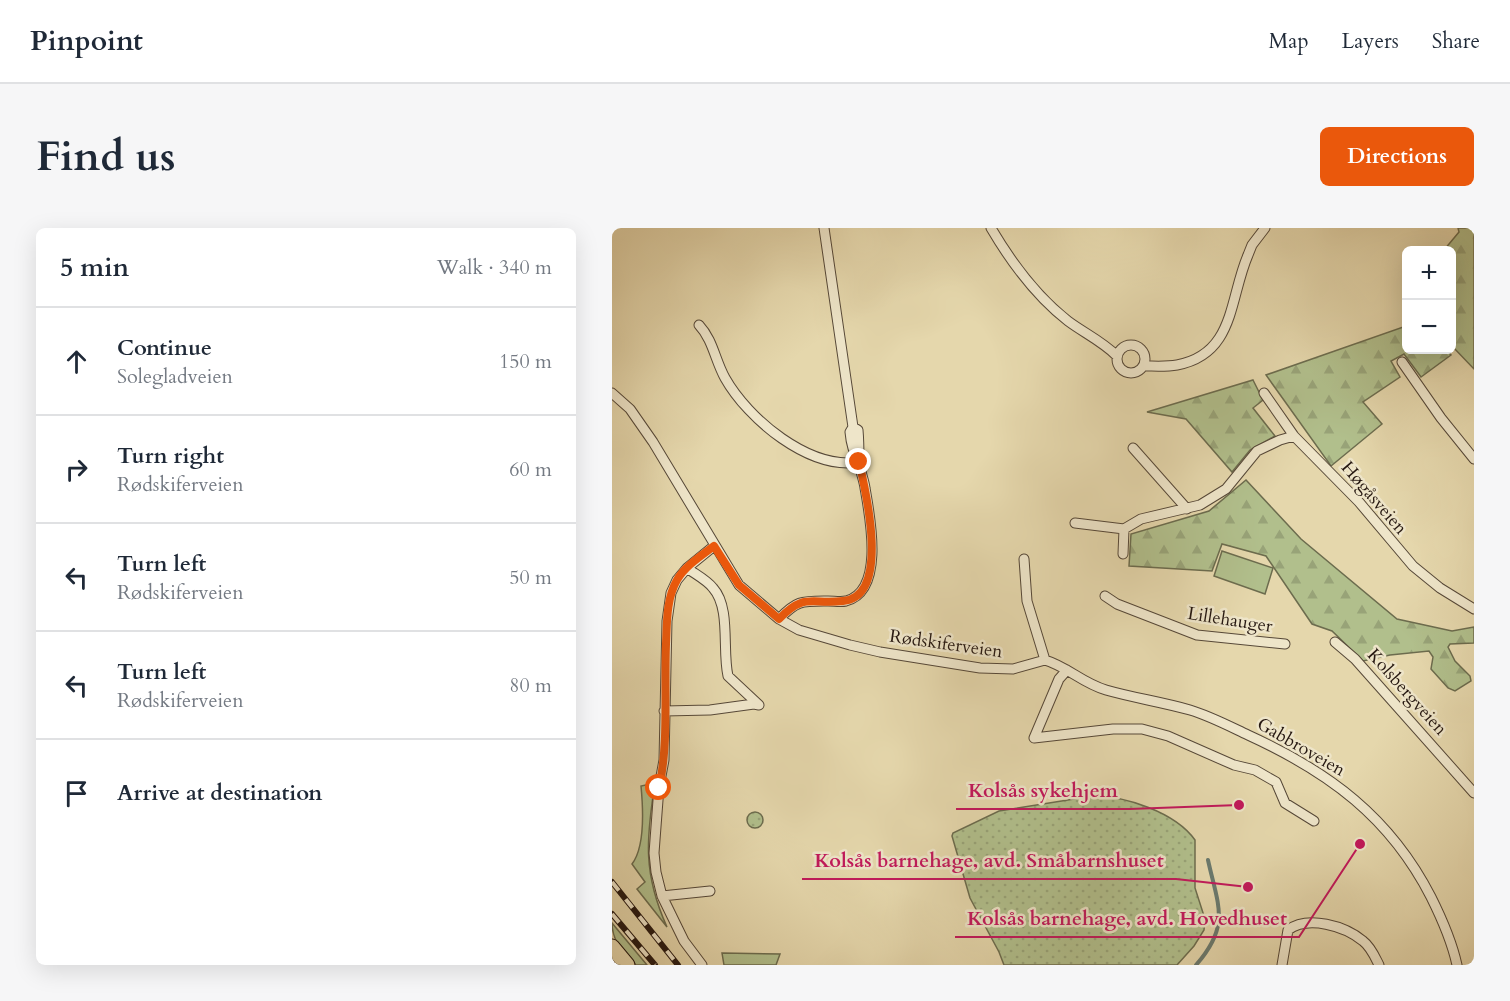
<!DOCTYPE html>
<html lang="en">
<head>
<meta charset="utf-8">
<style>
  :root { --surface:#fff; --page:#f6f6f7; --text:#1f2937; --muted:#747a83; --line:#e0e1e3; --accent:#ea580c }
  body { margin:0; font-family:Cardo,serif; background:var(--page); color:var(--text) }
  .controls { position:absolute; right:18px; top:18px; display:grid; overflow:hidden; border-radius:9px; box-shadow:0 6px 24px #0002 }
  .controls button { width:54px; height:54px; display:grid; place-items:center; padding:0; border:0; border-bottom:2px solid var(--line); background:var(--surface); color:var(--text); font:30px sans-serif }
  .stop { position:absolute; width:18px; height:18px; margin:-14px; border:4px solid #ea580c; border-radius:50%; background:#fff }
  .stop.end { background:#ea580c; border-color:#fff; box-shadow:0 2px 6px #0008 }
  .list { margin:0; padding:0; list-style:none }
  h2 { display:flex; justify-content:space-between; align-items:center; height:78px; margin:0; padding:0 24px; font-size:26px }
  h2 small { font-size:20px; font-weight:400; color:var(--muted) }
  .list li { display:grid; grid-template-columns:39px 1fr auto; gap:18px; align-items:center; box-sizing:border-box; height:108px; padding:0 24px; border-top:2px solid var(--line) }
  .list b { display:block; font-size:22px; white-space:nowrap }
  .list p { margin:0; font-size:20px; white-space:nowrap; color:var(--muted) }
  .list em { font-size:20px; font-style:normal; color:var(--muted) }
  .icon { flex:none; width:33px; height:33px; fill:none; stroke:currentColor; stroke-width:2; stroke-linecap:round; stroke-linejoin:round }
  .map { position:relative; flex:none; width:862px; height:737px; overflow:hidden; border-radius:9px }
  header { display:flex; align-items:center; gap:36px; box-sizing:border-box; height:84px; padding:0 30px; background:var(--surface); border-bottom:2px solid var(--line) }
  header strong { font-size:28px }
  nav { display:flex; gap:33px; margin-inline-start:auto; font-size:21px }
  .intro { display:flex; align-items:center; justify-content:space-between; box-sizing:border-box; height:144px; padding:0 36px }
  h1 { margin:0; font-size:42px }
  .button { padding:15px 27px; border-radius:9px; background:var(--accent); color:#fff; font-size:21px; font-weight:700 }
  main { display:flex; gap:36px; padding:0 36px }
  aside { flex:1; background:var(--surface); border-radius:9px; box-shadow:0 6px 24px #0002 }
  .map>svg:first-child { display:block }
</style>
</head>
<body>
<header>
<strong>Pinpoint</strong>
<nav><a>Map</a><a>Layers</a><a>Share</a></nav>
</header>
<div class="intro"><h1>Find us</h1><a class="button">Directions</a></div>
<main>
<aside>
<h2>5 min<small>Walk · 340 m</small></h2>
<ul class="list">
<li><svg class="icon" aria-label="ahead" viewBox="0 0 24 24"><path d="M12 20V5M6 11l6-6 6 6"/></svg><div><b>Continue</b><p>Solegladveien</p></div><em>150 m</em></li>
<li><svg class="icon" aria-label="right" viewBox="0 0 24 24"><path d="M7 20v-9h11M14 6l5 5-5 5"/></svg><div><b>Turn right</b><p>Rødskiferveien</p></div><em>60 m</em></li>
<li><svg class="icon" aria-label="left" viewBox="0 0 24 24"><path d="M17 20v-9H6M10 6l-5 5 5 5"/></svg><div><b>Turn left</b><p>Rødskiferveien</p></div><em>50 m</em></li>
<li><svg class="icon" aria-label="left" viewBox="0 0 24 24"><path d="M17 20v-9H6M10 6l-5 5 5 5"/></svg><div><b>Turn left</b><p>Rødskiferveien</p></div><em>80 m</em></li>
<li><svg class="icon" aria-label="arrive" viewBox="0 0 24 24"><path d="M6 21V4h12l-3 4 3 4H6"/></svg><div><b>Arrive at destination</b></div></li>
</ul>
</aside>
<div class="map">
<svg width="862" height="737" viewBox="0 0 862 737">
  <defs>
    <pattern id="forest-firs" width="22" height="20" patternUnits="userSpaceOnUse" patternTransform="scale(1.5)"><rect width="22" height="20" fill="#b1bf8c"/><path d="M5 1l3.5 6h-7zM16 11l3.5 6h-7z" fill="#98a378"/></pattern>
    <pattern id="park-dots" width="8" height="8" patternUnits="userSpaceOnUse" patternTransform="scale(1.5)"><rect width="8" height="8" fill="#b1bf8c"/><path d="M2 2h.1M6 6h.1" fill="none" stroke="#98a378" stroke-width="1.8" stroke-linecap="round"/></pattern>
  </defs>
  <rect width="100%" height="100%" fill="#e5d7ac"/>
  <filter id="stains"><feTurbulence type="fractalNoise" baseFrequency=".00333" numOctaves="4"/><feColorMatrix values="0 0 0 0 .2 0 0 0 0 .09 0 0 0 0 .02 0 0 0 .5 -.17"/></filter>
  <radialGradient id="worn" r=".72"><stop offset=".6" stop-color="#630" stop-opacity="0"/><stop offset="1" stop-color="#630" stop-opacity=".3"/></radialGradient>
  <!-- grass -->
  <path fill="#b1bf8c" stroke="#6c6c4e" stroke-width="1.5" d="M610,323L661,340L653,366L602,348Z
    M43,555C34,611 31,646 55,699L25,661L33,654L20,636C33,619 31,579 29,558Z
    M0,695L35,737H24C12,724 0,714 0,695Z
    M110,725L168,726L164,737H112Z"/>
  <!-- forest -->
  <path fill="url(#forest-firs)" stroke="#6c6c4e" stroke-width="1.5" d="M846,0H862V141L840,118V22H832L847,4Z
    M794,98V122H834L839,127L809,149L792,126L779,133L788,149L751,174L770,196L719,238L654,147Z
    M641,152L651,172L641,180L663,208L638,222L620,244L574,191L535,184Z
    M634,252L689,311L785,391L840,403L862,399V415L838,416L836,419L843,433L858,448L859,453L843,463L836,460L819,441L821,429L817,423L778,427L751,433L720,403L700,396L654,328L610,316L600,343L517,338L519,306L597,283Z"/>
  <!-- park -->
  <path fill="url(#park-dots)" stroke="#6c6c4e" stroke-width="1.5" d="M481,568C513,568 563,584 583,612V660L593,691L592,702L582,718L565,737H392L387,724L358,670L340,608L341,605L387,583Z
    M135 592a8 8 0 1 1 16 0a8 8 0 1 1-16 0Z"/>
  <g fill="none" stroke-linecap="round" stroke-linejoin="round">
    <!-- stream -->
    <path stroke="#69796e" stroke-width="4" d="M584,737C619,697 606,678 596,632"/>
    <!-- street casing -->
    <g stroke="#564838" stroke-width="11">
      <path id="street" d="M212,0L241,199L238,204C239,216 241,224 247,234
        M379,0C399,34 424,68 456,93C472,105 490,113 505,128
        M87,97C101,112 103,132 113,150C136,191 197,242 247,234
        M505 131a14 14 0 1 1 28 0a14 14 0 1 1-28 0Z
        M790,134L829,190L862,231
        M532,138C542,138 554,139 565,137C623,126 617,71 636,27L640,17L653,0
        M0,165L18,181L41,214L127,357L167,391L187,402L238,417L268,424L368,440L401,441L433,432L415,373L412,331
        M652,165L682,208L747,274L801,338L828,360L862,381
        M521,220L575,281
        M463,295L512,301
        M511,326L512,301L529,291L588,277L614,261L645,223L668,212L682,208
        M75,340C83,346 95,352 101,360C119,380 110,422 116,448L147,477
        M493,368L505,376L585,407L673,416
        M167,391C185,372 190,373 216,373C222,373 229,374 234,373C273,363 258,289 253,260C252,252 248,243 247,234C247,223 247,213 246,202L241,199
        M723,414L743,431L862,565
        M433,432C456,439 470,455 494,462C522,470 550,474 578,482C598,488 617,498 636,507C717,544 778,589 819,669C830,691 840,714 845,737
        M455,442L447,451L422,510L501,501H530L556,508L622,537L643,542L664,554L673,575L702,593
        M52,483L98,482L142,476L147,477
        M50,668L98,663
        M90,737L72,713L50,668L44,644L42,625L47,559L52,532L55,393L59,365L65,352L75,340L102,318
        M670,737L676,702C696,687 733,698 751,713C759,719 763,729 767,737"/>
    </g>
    <!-- primary casing -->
    <g stroke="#261811" stroke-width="17">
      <path id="primary" d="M0,719L15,737"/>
    </g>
    <!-- street -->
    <use href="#street" stroke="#eee5c9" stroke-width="9"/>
    <!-- primary -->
    <use href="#primary" stroke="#e5d7ac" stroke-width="15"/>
    <!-- rail casing -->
    <g stroke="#261811" stroke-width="6">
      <path id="rail" d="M0,654L66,737
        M0,686L43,737"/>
    </g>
    <!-- rail -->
    <use href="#rail" stroke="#eee5c9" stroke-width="4" stroke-dasharray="11" stroke-linecap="butt"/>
  </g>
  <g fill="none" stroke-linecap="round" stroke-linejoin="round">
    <!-- route -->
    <path stroke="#ea580c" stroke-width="8" d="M47,560C57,515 52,462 54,416C55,396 54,371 65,352C73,338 89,328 102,318L127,357L167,391C193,364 199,377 231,373C279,369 254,264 247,234"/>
  </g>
  <g text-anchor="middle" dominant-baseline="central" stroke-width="5" stroke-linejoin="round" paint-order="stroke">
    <!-- street labels -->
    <g font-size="18" fill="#261811" stroke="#eee5c9">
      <text transform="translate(762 270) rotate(49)">Høgåsveien</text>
      <text transform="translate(618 392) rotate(9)">Lillehauger</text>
      <text transform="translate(334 416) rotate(8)">Rødskiferveien</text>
      <text transform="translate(795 464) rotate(48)">Kolsbergveien</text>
      <text transform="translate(689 519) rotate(30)">Gabbroveien</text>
    </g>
  </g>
  <!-- callouts -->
  <path fill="none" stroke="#c2185b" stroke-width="2" d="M627 577L518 581H344M636 659L564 651H190M748 616L687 709H343"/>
  <g fill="#c2185b" stroke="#eee5c9" stroke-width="2">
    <circle cx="627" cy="577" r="6"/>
    <circle cx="636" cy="659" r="6"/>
    <circle cx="748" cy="616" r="6"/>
  </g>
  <g font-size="20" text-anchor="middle" font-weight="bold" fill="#c2185b" stroke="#eee5c9" stroke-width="5" stroke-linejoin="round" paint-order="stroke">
    <text x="431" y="569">Kolsås sykehjem</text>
    <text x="377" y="639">Kolsås barnehage, avd. Småbarnshuset</text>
    <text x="515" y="697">Kolsås barnehage, avd. Hovedhuset</text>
  </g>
  <rect width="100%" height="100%" filter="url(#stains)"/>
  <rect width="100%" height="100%" fill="url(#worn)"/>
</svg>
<div class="controls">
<button>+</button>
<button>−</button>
</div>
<div class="stop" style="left:47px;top:560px"></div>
<div class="stop end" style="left:247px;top:234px"></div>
</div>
</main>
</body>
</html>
